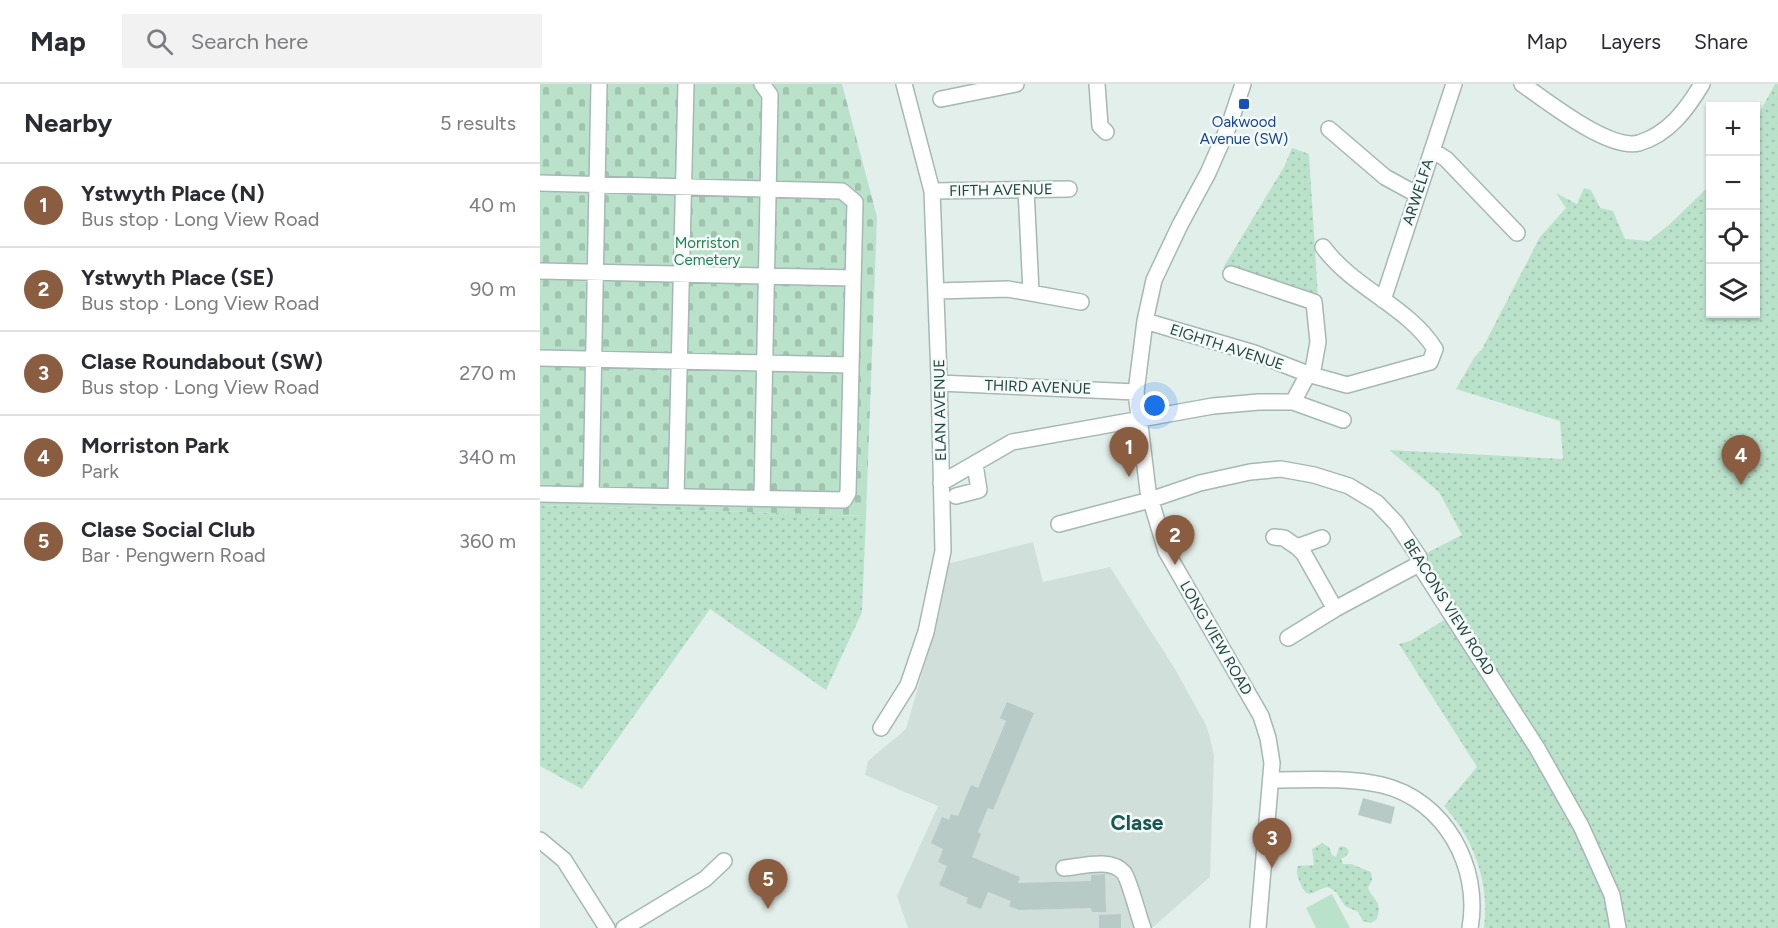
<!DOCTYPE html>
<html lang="en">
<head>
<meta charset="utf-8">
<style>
  :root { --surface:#fff; --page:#f2f2f3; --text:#2b2b33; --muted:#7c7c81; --line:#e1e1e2; --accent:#8a5c40 }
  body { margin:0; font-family:Figtree,sans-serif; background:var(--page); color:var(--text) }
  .controls { position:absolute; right:18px; top:18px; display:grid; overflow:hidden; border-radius:0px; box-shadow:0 2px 4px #0004 }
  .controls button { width:54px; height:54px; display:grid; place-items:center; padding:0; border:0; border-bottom:2px solid var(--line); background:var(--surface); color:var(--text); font:30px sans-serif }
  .you { position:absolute; left:615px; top:322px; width:21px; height:21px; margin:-15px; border:4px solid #fff; border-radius:50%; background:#1a73e8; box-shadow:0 0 0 9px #1a73e833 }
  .badge { display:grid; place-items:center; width:39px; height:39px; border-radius:50%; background:var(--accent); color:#fff; font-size:20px; font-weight:700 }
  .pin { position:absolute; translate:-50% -50px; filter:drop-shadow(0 2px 3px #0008) }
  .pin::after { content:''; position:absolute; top:32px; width:21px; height:18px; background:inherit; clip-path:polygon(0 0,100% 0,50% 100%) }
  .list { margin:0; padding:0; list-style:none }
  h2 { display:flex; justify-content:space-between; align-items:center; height:78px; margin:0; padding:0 24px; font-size:26px }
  h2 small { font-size:20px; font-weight:400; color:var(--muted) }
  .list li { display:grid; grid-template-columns:39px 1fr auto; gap:18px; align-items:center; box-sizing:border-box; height:84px; padding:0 24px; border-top:2px solid var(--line) }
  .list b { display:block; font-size:22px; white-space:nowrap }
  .list p { margin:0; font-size:20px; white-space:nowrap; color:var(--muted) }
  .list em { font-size:20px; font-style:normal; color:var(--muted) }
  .icon { flex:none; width:33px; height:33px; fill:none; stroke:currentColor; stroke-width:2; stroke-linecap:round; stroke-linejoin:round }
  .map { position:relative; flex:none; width:1238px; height:844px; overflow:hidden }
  header { display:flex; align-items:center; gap:36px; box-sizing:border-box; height:84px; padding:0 30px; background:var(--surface); border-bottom:2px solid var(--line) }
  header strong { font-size:28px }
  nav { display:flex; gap:33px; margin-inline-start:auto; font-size:21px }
  .search { width:420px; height:54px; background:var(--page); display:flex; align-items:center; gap:15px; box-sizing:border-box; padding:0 21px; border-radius:0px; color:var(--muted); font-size:22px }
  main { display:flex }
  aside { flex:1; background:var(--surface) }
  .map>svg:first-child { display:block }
</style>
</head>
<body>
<header>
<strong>Map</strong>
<div class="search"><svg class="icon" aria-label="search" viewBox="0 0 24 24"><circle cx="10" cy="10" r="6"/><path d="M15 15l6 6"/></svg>Search here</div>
<nav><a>Map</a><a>Layers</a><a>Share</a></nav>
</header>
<main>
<aside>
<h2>Nearby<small>5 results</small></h2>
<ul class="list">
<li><span class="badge">1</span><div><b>Ystwyth Place (N)</b><p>Bus stop · Long View Road</p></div><em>40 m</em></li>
<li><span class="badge">2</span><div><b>Ystwyth Place (SE)</b><p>Bus stop · Long View Road</p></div><em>90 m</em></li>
<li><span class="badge">3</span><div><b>Clase Roundabout (SW)</b><p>Bus stop · Long View Road</p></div><em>270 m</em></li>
<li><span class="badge">4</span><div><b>Morriston Park</b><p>Park</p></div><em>340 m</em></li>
<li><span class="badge">5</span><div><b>Clase Social Club</b><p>Bar · Pengwern Road</p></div><em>360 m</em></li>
</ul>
</aside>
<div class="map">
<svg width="1238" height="844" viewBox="0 0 1238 844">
  <defs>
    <pattern id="green-dots" width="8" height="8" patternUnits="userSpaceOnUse" patternTransform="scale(1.5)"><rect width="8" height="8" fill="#bae2cb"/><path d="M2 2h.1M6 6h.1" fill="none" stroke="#a0c3af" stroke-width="1.8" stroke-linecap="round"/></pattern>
    <pattern id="cemetery-stones" width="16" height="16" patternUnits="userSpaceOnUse" patternTransform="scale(1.5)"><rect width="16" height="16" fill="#bae2cb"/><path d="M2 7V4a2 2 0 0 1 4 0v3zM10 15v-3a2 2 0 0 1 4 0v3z" fill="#a0c3af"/></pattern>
  </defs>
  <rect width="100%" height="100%" fill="#e3efeb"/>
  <!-- built -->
  <path fill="#d1dfdb" d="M493,458L503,498L570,483L635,585L667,643L674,671L670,793L612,844H368L357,812L398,722L325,691L328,677L366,645L400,527L407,480Z"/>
  <!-- green -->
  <path fill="url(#green-dots)" d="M1235,0H1238V844H944C950,799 934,755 904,722L937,683L859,560L870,557L904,536L877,490L879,473L922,451L899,408L849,366L1023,375L1020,337L916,305L934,274L942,265L1000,153L1026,124L1016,109L1037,120L1044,104L1051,106L1060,124L1073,127L1085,155L1109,157L1131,139L1170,101V230H1216V35Z
    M752,64L769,70L778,214L683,184L744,83Z
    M0,421L326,432L322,528L286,606L170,525L42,705L0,682Z
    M782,759L789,763L792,771L796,773L799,763L803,762L807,764L809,768L806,772L801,775L803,780H811L831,788L832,796L828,804C832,816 843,815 837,835L831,839L823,837L818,828L805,822L796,808L788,803C772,806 768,820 759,796C757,790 756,789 758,782L774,781L772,765Z"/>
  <!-- cemetery -->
  <path fill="url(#cemetery-stones)" d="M0,0H302L337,133L326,432L0,421Z"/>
  <!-- pitch -->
  <path fill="#bae2cb" d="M792,810L810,844H776L766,824Z"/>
  <!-- building -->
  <path fill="#b8cac5" d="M467,618L494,629L453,726L448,724L438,748L441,750L432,773L480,793L478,799L551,797V791L565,790L566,828H552L551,824L479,826L469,822L471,817L448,808L441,825L426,819L428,814L399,801L407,782L398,778L403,765L391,759L402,733L409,736L411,730L418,732L431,701L438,704L466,637L460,634Z
    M823,714L855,723L851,740L818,731Z
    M581,830V844H559V831Z"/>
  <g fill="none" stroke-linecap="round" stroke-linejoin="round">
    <!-- minor casing -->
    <g stroke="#a5b8b4" stroke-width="18">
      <path id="minor" d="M557,0L560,42L566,48
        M703,0L690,39L668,89L640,141L614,196L605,237L596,308L608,407L626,467L721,632L728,654L732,679L718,844
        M982,0C1007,17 1069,67 1099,59C1129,50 1147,25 1162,0
        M401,15L476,0
        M789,45L845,93L876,110
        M892,66L906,75L977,149
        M0,99L302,107L315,118L308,409L304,416L0,410
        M486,105L491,208
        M392,107L529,105
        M0,187L313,194
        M691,190L774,218L778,258L772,291
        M397,207L468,205L541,218
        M843,216L914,0
        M605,237L714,269L768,290L807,301L890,278L895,265C868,222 814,205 783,163
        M0,274L311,281
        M399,299L596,308
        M753,318L768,290
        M401,399L472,358L673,322L719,318H753L803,336
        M51,411L59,0
        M416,412L439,406L435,380
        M136,413L146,0
        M222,414L230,11L222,0
        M519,440L610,416L660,399L710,388L741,385L774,391L809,402L837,419L856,439L879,473V480L997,664L1041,742L1072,811L1078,844
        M734,453L744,454L757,463L782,454
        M757,463L764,470L795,525
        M748,554L795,525L879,480
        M341,644L368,601L386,548L403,467L399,293L392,107L364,0
        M731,696C767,696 806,693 842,701C905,716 941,783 930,844
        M0,756L24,776L67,844
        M524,784C540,783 571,773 584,789C589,795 599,834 603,844
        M84,844L165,795L184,777"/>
    </g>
    <!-- minor -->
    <use href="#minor" stroke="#fff" stroke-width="15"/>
  </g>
  <!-- markers -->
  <rect fill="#1a4fb4" stroke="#f4faf8" stroke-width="2" x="698" y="14" width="12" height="12" rx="3"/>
  <g text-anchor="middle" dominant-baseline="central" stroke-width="5" stroke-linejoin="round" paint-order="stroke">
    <!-- transit labels -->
    <g font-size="15" fill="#164399" stroke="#f4faf8">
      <text x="704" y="38">Oakwood<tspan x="704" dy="17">Avenue (SW)</tspan></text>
    </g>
    <!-- street labels -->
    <g font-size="15" fill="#20433f" stroke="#f4faf8">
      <text transform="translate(461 106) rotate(-1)">FIFTH AVENUE</text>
      <text transform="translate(878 108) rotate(-72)">ARWELFA</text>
      <text transform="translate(687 263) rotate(18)">EIGHTH AVENUE</text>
      <text transform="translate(498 303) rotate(2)">THIRD AVENUE</text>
      <text transform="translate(400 326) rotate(-91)">ELAN AVENUE</text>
      <text transform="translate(909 523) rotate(58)">BEACONS VIEW ROAD</text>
      <text transform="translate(676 554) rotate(60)">LONG VIEW ROAD</text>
    </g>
    <!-- park labels -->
    <g font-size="15" fill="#257f56" stroke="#f4faf8">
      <text x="167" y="159">Morriston<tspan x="167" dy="17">Cemetery</tspan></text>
    </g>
    <!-- district labels -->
    <g font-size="21" font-weight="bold" fill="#195852" stroke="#f4faf8">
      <text x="597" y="738">Clase</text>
    </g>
  </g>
</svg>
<div class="controls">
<button>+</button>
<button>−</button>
<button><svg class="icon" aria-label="locate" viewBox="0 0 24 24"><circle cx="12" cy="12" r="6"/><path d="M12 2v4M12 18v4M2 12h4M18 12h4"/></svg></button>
<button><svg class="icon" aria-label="layers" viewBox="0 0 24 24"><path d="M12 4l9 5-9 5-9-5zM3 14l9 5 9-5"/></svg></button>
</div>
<div class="you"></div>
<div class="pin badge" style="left:589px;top:393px">1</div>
<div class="pin badge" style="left:635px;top:481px">2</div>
<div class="pin badge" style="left:732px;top:784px">3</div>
<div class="pin badge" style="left:1201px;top:401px">4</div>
<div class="pin badge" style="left:228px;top:825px">5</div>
</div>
</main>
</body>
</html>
